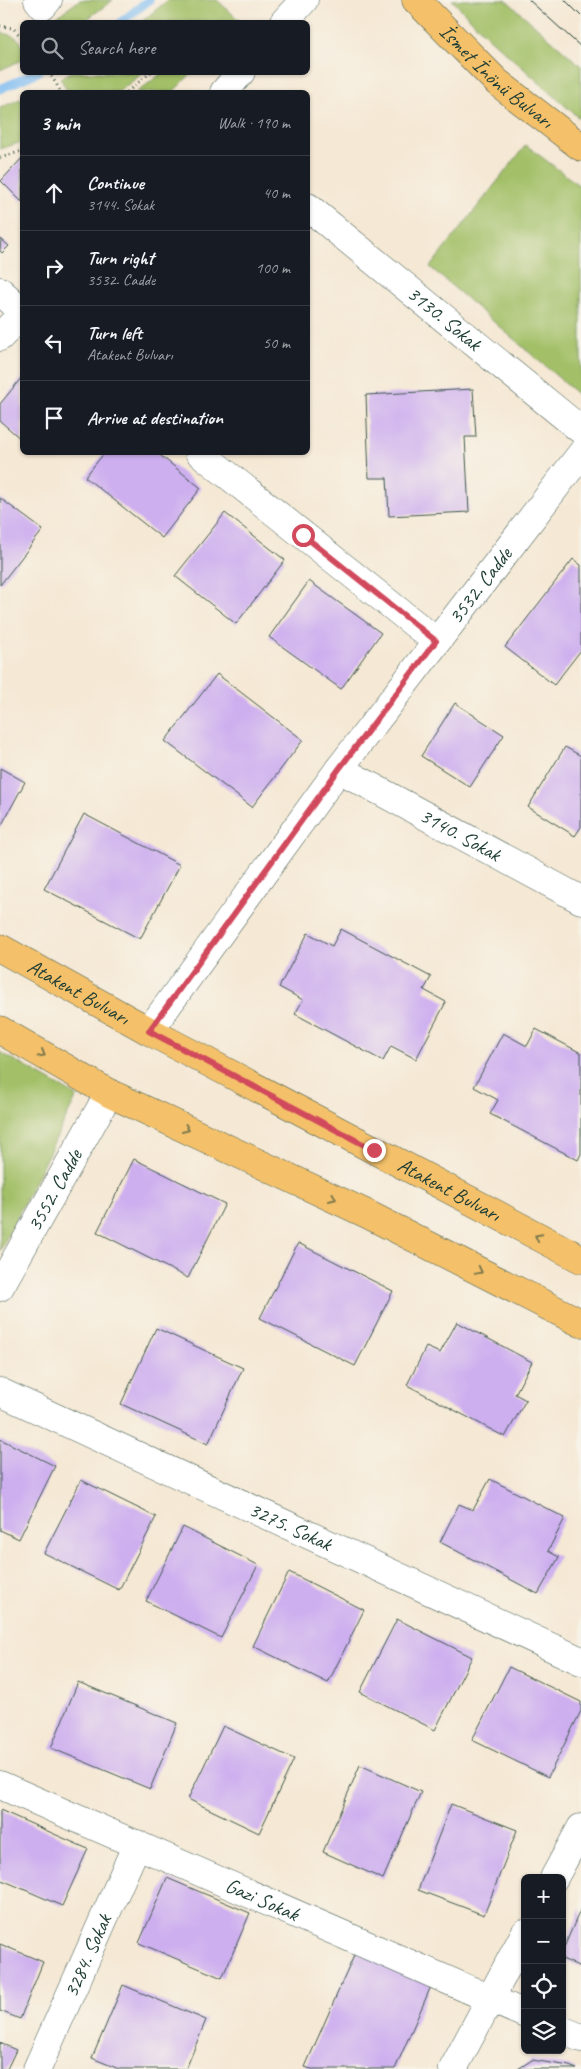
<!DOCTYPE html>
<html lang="en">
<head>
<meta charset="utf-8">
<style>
  :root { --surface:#171b24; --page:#242831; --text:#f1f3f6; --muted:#9ea1a6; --line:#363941 }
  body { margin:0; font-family:Caveat,sans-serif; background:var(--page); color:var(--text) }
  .controls { position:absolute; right:15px; bottom:15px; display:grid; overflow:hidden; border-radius:8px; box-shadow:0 1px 4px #0004 }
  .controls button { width:45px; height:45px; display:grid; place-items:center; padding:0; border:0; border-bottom:1px solid var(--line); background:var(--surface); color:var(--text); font:25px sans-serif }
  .stop { position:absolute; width:15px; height:15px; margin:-11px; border:4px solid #d1495b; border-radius:50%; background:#fff }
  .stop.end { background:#d1495b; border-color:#fff; box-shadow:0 1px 5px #0008 }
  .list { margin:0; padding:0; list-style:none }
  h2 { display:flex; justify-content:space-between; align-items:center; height:65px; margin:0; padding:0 20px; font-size:21px }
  h2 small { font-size:16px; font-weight:400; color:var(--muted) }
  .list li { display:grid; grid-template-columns:32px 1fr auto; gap:15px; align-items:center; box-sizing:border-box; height:75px; padding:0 20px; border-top:1px solid var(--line) }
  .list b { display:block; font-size:19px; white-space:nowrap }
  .list p { margin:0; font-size:16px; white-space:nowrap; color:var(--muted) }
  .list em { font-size:16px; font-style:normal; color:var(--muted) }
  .icon { flex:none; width:28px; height:28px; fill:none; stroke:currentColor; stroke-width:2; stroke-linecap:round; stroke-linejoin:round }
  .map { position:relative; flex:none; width:581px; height:2069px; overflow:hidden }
  .search { position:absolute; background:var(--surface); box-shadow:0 1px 4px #0004; left:20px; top:20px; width:290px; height:55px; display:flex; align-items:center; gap:12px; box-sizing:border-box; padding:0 18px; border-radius:8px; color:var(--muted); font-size:19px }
  .panel { position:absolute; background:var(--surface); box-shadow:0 1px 4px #0004; left:20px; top:90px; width:290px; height:365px; border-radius:8px }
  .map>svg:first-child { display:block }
</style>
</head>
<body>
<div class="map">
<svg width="581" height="2069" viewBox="0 0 581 2069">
  <rect width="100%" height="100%" fill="#f7f3e8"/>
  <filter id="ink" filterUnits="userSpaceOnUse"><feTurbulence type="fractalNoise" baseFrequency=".02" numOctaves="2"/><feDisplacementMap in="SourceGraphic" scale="10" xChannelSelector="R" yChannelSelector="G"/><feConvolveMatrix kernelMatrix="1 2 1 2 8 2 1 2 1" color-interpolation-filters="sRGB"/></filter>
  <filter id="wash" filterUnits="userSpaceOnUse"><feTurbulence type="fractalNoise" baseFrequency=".0096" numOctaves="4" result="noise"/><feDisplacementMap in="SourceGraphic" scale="20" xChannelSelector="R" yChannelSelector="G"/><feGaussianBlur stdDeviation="1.12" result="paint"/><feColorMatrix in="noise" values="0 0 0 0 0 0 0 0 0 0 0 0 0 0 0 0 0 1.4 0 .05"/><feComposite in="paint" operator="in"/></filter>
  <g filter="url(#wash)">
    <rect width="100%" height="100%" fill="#f5e8d4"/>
    <!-- green -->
    <path fill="#a3c067" stroke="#617e4e" d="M80,0H113L83,22H49Z
      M168,0H217L241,22H141Z
      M452,0H506L581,66V120L486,35Z
      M0,32C21,38 23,38 22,60L0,70Z
      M71,72H143V73L118,92H68L60,78Z
      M162,73H192L173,92H137Z
      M22,98V142L0,149V108Z
      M526,145L581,187V397L430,267Z
      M0,1052L77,1096L0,1251Z"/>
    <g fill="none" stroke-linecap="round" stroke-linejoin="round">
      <!-- stream -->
      <path stroke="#80bdf3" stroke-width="9" d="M121,22L149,0
        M0,89L38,72"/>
    </g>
    <g id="blocks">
      <!-- building -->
      <path fill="#cdafef" d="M22,158V202L1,181Z
        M1,239L9,246L2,253L0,251Z
        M22,377V440L0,421V404Z
        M473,389L476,437H465L469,512L389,516L387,478H369L366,395Z
        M105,452H156L201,488L162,538L85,477Z
        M0,498L43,530L0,585Z
        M225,513L285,560L236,624L175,576Z
        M573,559L581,565V650L554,685L505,647Z
        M309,581L381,633L341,689L269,637Z
        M217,674L303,740L252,807L165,741Z
        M455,703L504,735L470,787L421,756Z
        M565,747L581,756V827L575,836L528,807Z
        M0,768L25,782L0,828Z
        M84,814L180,865L140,939L44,889Z
        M341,929L431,977L424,990L446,1002L416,1059L391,1046L383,1061L295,1014L303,1000L279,987L308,933L332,946Z
        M536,1029L581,1053V1154L578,1160L490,1114L498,1100L474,1087L503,1033L527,1046Z
        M134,1159L225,1204L188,1278L97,1232Z
        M298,1243L393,1291L355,1366L260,1318Z
        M457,1322L532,1362L515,1394L526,1400L505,1437L407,1385L426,1347L440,1353Z
        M156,1328L243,1368L208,1444L121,1404Z
        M0,1439L55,1466L19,1539L0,1530Z
        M490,1479L565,1518L548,1551L559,1557L538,1594L440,1542L459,1504L473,1510Z
        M81,1480L156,1517L119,1590L44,1553Z
        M183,1527L258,1565L221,1638L146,1601Z
        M289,1572L364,1610L328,1683L253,1646Z
        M397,1619L472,1657L435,1730L360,1692Z
        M509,1667L581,1702V1711L548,1777L472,1740Z
        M78,1682L177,1723L150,1789L51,1748Z
        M223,1726L294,1759L259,1833L188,1799Z
        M360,1765L421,1792L383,1879L323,1852Z
        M451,1804L517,1830L484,1915L418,1890Z
        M0,1810L88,1849L62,1906L0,1879Z
        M167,1878L250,1913L222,1978L139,1943Z
        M581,1908V1967L562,1959V1952Z
        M0,1944L43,1962L20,2019L0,2011Z
        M356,1951L432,1984L395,2069H311L305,2067Z
        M123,1985L206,2020L186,2069H119L92,2058Z
        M0,2043L16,2050L7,2069H0Z
        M532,2060L569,2066L577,2069H518Z"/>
    </g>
  </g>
  <g filter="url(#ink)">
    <use href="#blocks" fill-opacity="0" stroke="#3f574c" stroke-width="1"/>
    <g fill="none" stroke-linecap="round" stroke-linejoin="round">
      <!-- minor casing -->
      <g stroke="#3f574c" stroke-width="29">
        <g id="minor">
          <path d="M38,0L43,6L48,0"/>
          <path d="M284,22L304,0"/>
          <path d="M224,92L241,72"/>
          <path id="s1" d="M308,207L581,430"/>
          <path d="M0,291L22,311"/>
          <path d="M0,337L22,314"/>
          <path d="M199,452L436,641"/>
          <path id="s2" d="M339,769L581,900"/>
          <path id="s3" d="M149,1031L339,769L581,454"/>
          <path id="s4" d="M0,1287L109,1093"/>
          <path id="s5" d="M0,1392L581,1661"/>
          <path id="s6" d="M0,1785L525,2014"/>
          <path d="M554,1878L581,1828"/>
          <path d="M562,2030L581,2038"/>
          <path id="s7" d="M37,2069L137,1844"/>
          <path d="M453,2069L525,1933"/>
        </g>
      </g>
      <!-- major casing -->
      <g stroke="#3f574c" stroke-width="29">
        <g id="major">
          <path id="s8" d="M416,0L497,82L581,147"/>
          <path id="s9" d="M0,948L149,1031L581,1259"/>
          <path d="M0,1030L109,1093L367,1214L581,1323"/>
        </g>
      </g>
      <!-- path -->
      <path stroke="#3f574c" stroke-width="3" stroke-dasharray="1 4" stroke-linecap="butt" d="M0,26L13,28L22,38
        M49,72L61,92
        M127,92L151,72
        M0,158L22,151"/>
      <!-- minor -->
      <use href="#minor" stroke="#fff" stroke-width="28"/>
      <!-- major -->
      <use href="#major" stroke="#f4c16a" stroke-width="28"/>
      <!-- tram -->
      <path stroke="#1f3d34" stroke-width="1" d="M529,0L581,47
        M565,0L581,16"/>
    </g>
    <!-- one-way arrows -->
    <defs><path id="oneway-chevron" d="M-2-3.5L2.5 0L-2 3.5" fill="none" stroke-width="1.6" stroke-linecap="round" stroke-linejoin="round" transform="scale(1.25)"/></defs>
    <g stroke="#7f784c">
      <use href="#oneway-chevron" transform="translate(42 1054) rotate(30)"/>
      <use href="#oneway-chevron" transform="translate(186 1129) rotate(25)"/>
      <use href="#oneway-chevron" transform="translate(333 1198) rotate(25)"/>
      <use href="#oneway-chevron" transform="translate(538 1237) rotate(-152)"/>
      <use href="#oneway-chevron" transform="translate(479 1271) rotate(27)"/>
    </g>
  </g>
  <g fill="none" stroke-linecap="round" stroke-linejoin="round" filter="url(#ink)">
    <!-- route -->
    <path stroke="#d1495b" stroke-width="6" d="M303,535L436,641L339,769L149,1031L374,1150"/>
  </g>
  <g text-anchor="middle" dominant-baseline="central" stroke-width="4" stroke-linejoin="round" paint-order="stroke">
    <!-- street labels -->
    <g font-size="21" fill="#1f3d34" stroke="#f7f3e8">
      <text stroke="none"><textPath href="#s8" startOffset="111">İsmet İnönü Bulvarı</textPath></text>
      <text stroke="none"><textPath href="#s1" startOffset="176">3130. Sokak</textPath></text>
      <text stroke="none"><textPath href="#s3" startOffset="555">3532. Cadde</textPath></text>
      <text stroke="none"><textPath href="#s2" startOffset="138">3140. Sokak</textPath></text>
      <text stroke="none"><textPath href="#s9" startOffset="90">Atakent Bulvarı</textPath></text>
      <text stroke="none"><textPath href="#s9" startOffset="510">Atakent Bulvarı</textPath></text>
      <text stroke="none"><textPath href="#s4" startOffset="111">3552. Cadde</textPath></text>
      <text stroke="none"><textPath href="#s5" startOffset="320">3275. Sokak</textPath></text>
      <text stroke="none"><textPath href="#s6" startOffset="286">Gazi Sokak</textPath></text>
      <text stroke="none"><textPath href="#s7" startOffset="124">3284. Sokak</textPath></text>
    </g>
  </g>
</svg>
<div class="controls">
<button>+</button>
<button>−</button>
<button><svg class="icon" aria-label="locate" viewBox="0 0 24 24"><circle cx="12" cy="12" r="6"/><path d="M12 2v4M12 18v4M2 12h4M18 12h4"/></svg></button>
<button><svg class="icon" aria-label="layers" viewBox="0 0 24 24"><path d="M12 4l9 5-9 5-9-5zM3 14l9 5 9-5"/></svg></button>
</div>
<div class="stop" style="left:303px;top:535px"></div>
<div class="stop end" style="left:374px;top:1150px"></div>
<div class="search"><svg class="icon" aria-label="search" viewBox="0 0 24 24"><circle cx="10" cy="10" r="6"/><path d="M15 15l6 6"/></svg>Search here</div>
<section class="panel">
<h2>3 min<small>Walk · 190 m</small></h2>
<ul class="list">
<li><svg class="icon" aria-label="ahead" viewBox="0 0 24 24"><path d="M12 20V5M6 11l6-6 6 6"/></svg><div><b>Continue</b><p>3144. Sokak</p></div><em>40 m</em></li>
<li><svg class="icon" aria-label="right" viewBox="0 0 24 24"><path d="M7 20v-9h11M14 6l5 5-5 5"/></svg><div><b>Turn right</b><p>3532. Cadde</p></div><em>100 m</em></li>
<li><svg class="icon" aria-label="left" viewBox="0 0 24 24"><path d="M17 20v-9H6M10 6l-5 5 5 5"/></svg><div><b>Turn left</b><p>Atakent Bulvarı</p></div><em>50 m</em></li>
<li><svg class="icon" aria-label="arrive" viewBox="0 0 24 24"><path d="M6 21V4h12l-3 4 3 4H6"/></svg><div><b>Arrive at destination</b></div></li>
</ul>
</section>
</div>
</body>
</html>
